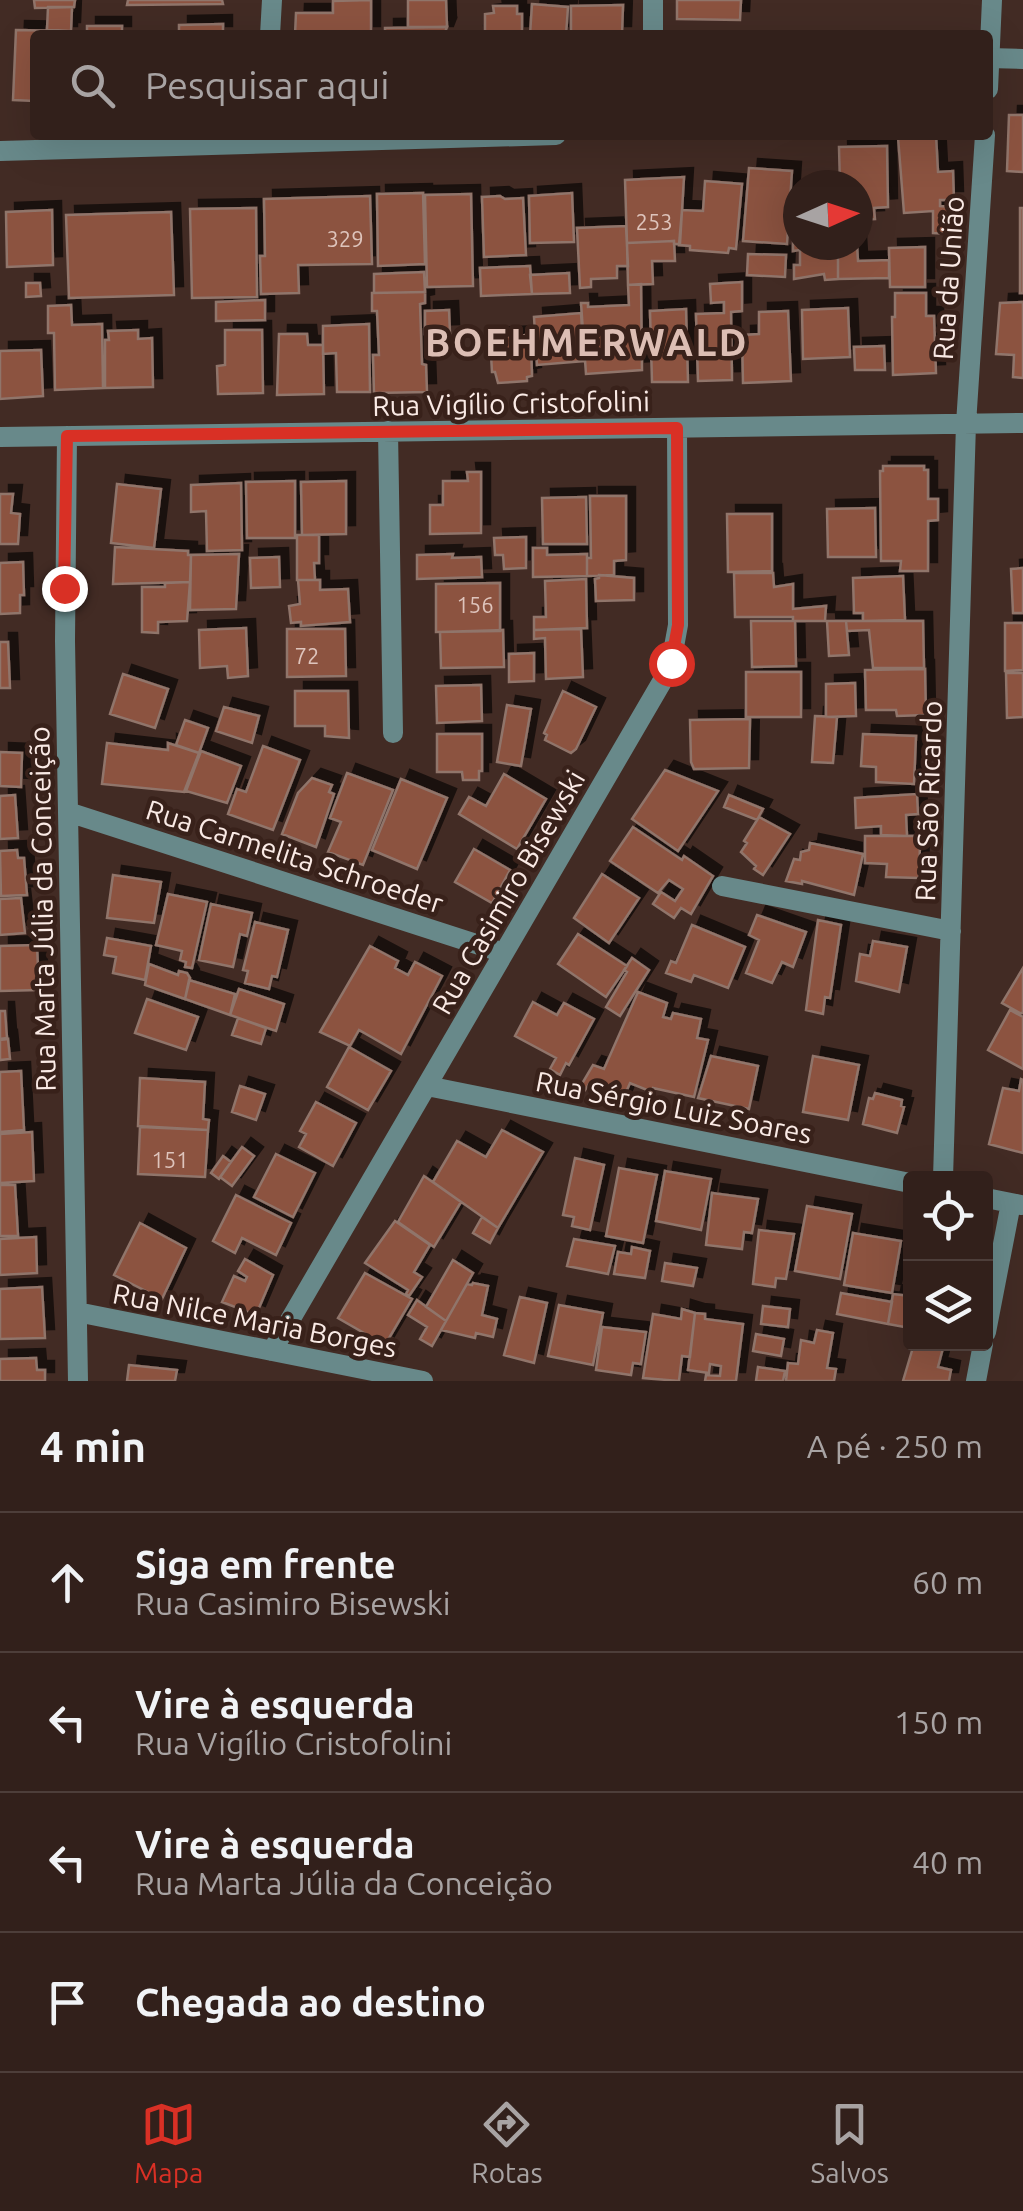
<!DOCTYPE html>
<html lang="pt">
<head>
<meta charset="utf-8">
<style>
  :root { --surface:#32201b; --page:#3a2824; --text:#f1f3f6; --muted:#a8a3a3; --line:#4d3e3a; --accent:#d93025 }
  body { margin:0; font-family:Ubuntu,sans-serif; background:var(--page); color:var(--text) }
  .controls { position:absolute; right:30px; bottom:30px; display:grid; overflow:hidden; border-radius:10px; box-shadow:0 10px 40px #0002 }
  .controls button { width:90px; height:90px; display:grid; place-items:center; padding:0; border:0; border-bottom:2px solid var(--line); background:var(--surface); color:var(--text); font:50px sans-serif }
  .compass { position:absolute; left:783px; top:170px; width:90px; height:90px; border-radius:50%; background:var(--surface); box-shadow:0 10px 40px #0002; rotate:87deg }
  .stop { position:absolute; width:30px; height:30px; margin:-22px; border:8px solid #d93025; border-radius:50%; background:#fff }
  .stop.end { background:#d93025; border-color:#fff; box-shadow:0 2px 10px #0008 }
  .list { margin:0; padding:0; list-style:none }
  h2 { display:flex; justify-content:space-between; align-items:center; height:130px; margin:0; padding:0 40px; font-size:42px }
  h2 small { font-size:32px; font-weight:400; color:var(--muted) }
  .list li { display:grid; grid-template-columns:65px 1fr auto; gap:30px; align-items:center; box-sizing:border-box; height:140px; padding:0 40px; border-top:2px solid var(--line) }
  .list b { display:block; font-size:38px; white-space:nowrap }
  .list p { margin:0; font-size:32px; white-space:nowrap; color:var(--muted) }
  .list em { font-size:32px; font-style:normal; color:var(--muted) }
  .icon { flex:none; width:55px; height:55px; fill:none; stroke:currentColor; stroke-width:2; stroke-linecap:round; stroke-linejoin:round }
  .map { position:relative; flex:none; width:1023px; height:1381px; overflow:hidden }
  .search { position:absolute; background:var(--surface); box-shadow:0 10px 40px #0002; left:30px; right:30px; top:30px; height:110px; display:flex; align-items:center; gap:25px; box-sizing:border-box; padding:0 35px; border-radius:10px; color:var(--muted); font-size:38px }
  .sheet { height:690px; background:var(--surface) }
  nav { display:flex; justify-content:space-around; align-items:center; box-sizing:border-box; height:140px; border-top:2px solid var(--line); background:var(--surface); font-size:28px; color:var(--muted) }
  nav a { display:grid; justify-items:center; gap:5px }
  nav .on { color:var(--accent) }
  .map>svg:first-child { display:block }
</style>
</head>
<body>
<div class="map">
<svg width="1023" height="1381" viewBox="0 0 1023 1381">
  <defs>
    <filter id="shadow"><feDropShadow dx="9" dy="-9" stdDeviation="0" flood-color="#0009"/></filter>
  </defs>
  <rect width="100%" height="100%" fill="#422b24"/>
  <!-- building -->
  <path fill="#8c5240" stroke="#90746b" stroke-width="2.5" filter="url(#shadow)" d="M34,0H75L74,7L35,8Z
    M128,0H222L223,4L127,5Z
    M371,0V35H295L296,13H333V1Z
    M408,0H446L447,27H408Z
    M677,0H741L740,20L677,19Z
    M532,4L568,7L566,35H530Z
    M623,5L622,35H571V6Z
    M493,6H517V14H522V35H474L485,33V14L494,13Z
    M48,7H72L71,31L47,30Z
    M223,24V35H179V25Z
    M87,26H122V35H87Z
    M447,27L444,35H385V28Z
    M16,30L68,31V35H35V101L13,100Z
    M1009,115H1023V172L1007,171Z
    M936,135L938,172L953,171L954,200H940V206L953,207L951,234L933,233V211L904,213L898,137Z
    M887,146L888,207L874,208L875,219L858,220V185H840L839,147Z
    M749,168L792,171L787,244L743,241Z
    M684,177L680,244H674V241L627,243L625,180Z
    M705,181L742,184L736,249L729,248L728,253L690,250V246L679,245L682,210L703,211Z
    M423,193L425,264L378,266L377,194Z
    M572,193L574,242L530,243L529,196Z
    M471,194L473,286L427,287L425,195Z
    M370,196L372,264L298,265L299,293L261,294L260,256H265L264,199Z
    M500,196L505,199L523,198L526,255L484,257L482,197Z
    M256,208L257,297L192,298L190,209Z
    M1020,208H1023V293H1020Z
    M52,210L53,265L7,267L6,212Z
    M171,212L174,295L69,298L66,215Z
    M626,226L628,266H617V278L591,279V287L580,288L577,228Z
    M798,234V245H838V279L825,280L824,274L794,279V265H800V250L793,251V235Z
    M674,241L675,261H652L653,284L628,285L627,243Z
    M857,245L858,261L889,260V278L838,279V246Z
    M925,247V287H890L889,248Z
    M748,254L786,255L785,277L747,275Z
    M530,266L532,294L481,296L480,268Z
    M424,272L425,292L374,293V274Z
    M569,273L570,293L532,294L530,275Z
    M742,282V311L731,312L732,380L698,381L696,314L724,313V302L711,303L710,284Z
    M26,283H40L41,296L26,297Z
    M641,284L642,370L586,374L581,303H588V307L629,305L628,285Z
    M425,292V303L420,304L422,364L426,365L427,392L374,393L373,355H379L377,311H372V293Z
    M895,293H926V316H934L936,373L893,375L892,317H895Z
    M265,300V320L216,321V302Z
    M1023,302V378L1013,377L1014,355L996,354L1000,303Z
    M71,305L72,325L102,324L103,388L55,390L54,333H48V306Z
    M848,308L850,357L803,359L802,310Z
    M686,309L688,382H652L650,311Z
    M449,310L450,333L425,334V311Z
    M788,311L791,381L743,383L742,335L759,334V312Z
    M581,313L584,361L537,365L534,317Z
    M369,324L370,392H337L336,353L323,354V326Z
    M138,330V339L152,338L153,387L105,388V340H109L108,331Z
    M225,330H262L263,393L218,394L217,366L225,365Z
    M279,334H307L308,345H323L324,394L277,395Z
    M527,335V343H531L532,376L527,377V381L498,383L495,372H492L490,337Z
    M884,346L885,370H855L854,347Z
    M41,350L43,396L0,399V351Z
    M883,466H924V470H928V499H938V520L928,521V571H900L901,561H881L880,471H883Z
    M467,472H481V533L430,534V505H443V481H468Z
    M295,481V538H247L246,482Z
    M346,481V534L302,535L301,482Z
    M241,483L242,550L207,551L206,511L191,512V485Z
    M117,484L161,489L154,548L111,543Z
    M0,494H13L11,513L20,514L18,544H0Z
    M590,496H626V560L614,561V575L587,576V558H591Z
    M586,497L587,544H543L542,498Z
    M875,508L876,557H828L827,509Z
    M727,514H772V571L728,572Z
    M297,535H319V563H314L315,580H297Z
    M526,537V568L504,569L503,555H495L494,538Z
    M115,547L188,551V555H191L190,582L113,584Z
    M533,548H547V555L587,554V576L533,577Z
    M239,554L236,609L190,610L191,555Z
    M453,554L452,558L481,557L482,577L417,579V555Z
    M279,557L280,587L251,588L250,558Z
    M23,562L24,595H20V613L0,614V563Z
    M1023,568V613H1013L1011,569Z
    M734,573H773L774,587L793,584V609L826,606L825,621H793V617H735Z
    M599,575L634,578V600L596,601L595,579L599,578Z
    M903,576L905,620L863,621V613H854L853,578Z
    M586,579L587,628L534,630V617H546L545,581Z
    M298,580H320V590L348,589L350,622L301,626V622L291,623L289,606L300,604Z
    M190,582L187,621L158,622V633L142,632V587H165V583Z
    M500,583V631L436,632V584Z
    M751,621H795L796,666L752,667Z
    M827,621H846L849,655L829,656Z
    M846,621H923L924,668H873L869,630L847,631Z
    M1005,623H1023V670L1005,671Z
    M246,628L248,676L228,678L227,666L200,668L199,630Z
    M287,629H345L346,676L287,677Z
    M581,629L583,677L546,679L545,638L534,639V630Z
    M503,630L504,667L441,668L440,632Z
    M0,642H8L10,688H0Z
    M534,653V681L509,682V654Z
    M925,669L926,715L897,716L896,710H866L865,670Z
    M746,672H801V717H746Z
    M1006,673H1023V717L1007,718Z
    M123,674L168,689L155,728L110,714Z
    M855,683L856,716L826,717V684Z
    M481,685L482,721L437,723L436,686Z
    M295,691H348L349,738L325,736V726H295Z
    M563,691L596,707L576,749L571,753L545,740L547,735L544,733Z
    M507,705L531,709L521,766L497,762Z
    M224,707L259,716L252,743L216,731Z
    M815,716L837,717L833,763L812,762Z
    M750,719L749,768L694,769L691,762L690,720Z
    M185,720L208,728L199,753L176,745Z
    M437,734H482V771H479V780H463L462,772H437Z
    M863,734L916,736L914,784L876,782V767L861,766Z
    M107,743L168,750V743L199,753L184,792L102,784Z
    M263,746L300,760L273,830L228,814L237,789L246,792Z
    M201,751L241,766L227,803L186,791Z
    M0,752L22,753L21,787L0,786Z
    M665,770L718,791L678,851L632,819Z
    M347,773L393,790L363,865L328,852L341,822L330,818Z
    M504,774L546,799L517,849L459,814L469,797L486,806Z
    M312,778L332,785L329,792L334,794L316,847L282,834L298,793Z
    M401,779L447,798L417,869L372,850Z
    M917,794L918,814L906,815L907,836L881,835V826L856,828L855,798Z
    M15,795L18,838L0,839V796Z
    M729,795L763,809L757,820L724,807Z
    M759,817L790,834L763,875L754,869L756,866L741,852L747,843L744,841Z
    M633,827L682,860L684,856L713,876L691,914L681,908L674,918L653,904L661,892L675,901L683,889L669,880L658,893L610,861Z
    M865,836H917L916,843H920L919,878L886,877L887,864L865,863Z
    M810,843L863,854L854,895L802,881V884L786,881L794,859L800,860L801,852L809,850Z
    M474,849L510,870L492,903L455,882Z
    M17,850L18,858H24L27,895L1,896L0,851Z
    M602,874L639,898L609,943L574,918Z
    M113,875L161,882L154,923L107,918Z
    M168,894L207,902L192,968L185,967L186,962L180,960L182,951L156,945Z
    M21,898L25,933L0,935V899Z
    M211,904L252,913L247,936L240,934L233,967L199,960Z
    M757,915L806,932L793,967L782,962L772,983L746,973L759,940L749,935Z
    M818,920L841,925L830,998L825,997L823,1014L806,1010Z
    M255,922L288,930L277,977L272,976L269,989L245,983L248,971L243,970Z
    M692,925L745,947L728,988L694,975L691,982L666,973L671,961L676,963Z
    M578,934L627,966L606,997L558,964Z
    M107,938L151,946L145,980L113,973L116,957L104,955Z
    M873,941L907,947L899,992L856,981L860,954L870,956Z
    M37,945L39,990L0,991V946Z
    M370,946L398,961L395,968L408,975L415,962L442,976L401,1054L359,1030L350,1046L320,1032Z
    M632,958L649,970L620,1016L606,1007L627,972L624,970Z
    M149,964L178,975L179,971L187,973L190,978L185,999L145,985Z
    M1023,968V1013H1020L1002,1003Z
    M189,980L235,994L230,1015L185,999Z
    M239,989L284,1004L276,1031L230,1015Z
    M638,992L667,1003L663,1017L671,1019L673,1013L701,1019L697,1038L708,1040L694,1097L653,1088L652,1092L630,1083L623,1099L589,1084L585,1090L580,1087L593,1065L604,1069Z
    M147,999L198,1017L186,1050L135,1033Z
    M533,1002L557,1015L564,1003L594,1019L569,1065L566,1063L560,1075L550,1069L556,1058L515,1036Z
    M1010,1010L1023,1017V1069L988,1050Z
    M0,1011H5L7,1038L0,1039Z
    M238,1018L266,1028L261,1044L232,1035Z
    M8,1039L10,1059L0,1060V1040Z
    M349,1047L391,1071L368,1110L327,1087Z
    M711,1056L758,1066L749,1109L698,1098Z
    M813,1056L859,1065L848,1120L803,1112Z
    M21,1071L24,1130L0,1132V1072Z
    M140,1078L205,1082L203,1119L209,1120L208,1130L138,1126Z
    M1021,1079L1023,1080V1153L989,1144L1003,1088L1019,1091Z
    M240,1086L265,1094L256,1120L232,1112Z
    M875,1093L902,1100L901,1106L904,1107L897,1133L863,1124L869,1098L873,1099Z
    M316,1102L356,1123L333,1166L299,1147L306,1134L300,1131Z
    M140,1127L208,1130L205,1177L138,1174Z
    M502,1130L543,1152L498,1228L433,1182L457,1141L486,1157Z
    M32,1132L34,1181L0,1183V1134Z
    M242,1147L254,1156L232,1186L220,1177Z
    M276,1154L315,1173L293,1217L254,1197Z
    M223,1156L231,1162L219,1179L211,1173Z
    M575,1158L604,1165L590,1230L572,1226L574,1217L563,1215Z
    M619,1168L657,1175L643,1243L606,1236Z
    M665,1171L711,1179L701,1230L656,1221Z
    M424,1176L461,1202L434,1247L398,1222Z
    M0,1185H15L18,1236H0Z
    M712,1193L758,1199L752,1233L744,1232L742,1249L706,1245Z
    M236,1195L291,1223L276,1255L242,1238L235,1253L213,1241Z
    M807,1206L852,1214L840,1279L795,1271Z
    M482,1217L498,1228L490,1243L473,1233Z
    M395,1221L430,1245L414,1272L422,1277L409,1296L406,1294L408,1290L365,1263Z
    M140,1223L186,1248L162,1299L114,1275Z
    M759,1230L794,1234L786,1279L776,1278L775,1287L753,1284Z
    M853,1233L901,1241L892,1293L844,1285Z
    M36,1237L37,1273L0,1275V1239Z
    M574,1239L615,1246L608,1274L567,1266Z
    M632,1247L650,1251L645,1278L614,1274L618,1252L631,1254Z
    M245,1259L273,1275L256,1315L222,1302L234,1276L245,1281L247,1277L238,1271Z
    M453,1260L473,1273L446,1321L426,1307Z
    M665,1263L697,1268L693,1286L662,1281Z
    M365,1273L412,1299L385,1345L338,1318Z
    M473,1283L488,1286L482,1315L497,1319L493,1337L476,1333L475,1338L441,1330L467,1284L472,1285Z
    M42,1287L45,1338L0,1339V1289Z
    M841,1293L892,1302L888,1324L837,1314Z
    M893,1294L910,1296V1328L888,1324Z
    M520,1297L547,1303L534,1363L504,1355Z
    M417,1300L446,1321L432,1346L420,1339L427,1327L408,1315Z
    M559,1305L603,1313L593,1365L548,1356Z
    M763,1306L790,1309L788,1327L761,1324Z
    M682,1309L695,1313L690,1357L682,1356L679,1381L643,1378L653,1314L681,1319Z
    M695,1313L705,1314V1319L743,1324L736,1381H705L706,1375L720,1376L721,1366L710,1364L709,1373L688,1370Z
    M602,1327L646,1332L641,1364L633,1363L631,1375L596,1370Z
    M817,1330L833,1333L827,1368L836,1369L834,1381H786L788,1363L798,1364L801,1340L814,1343Z
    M756,1334L784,1339L781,1356L753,1351Z
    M914,1344H944L938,1367L951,1370L949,1381H903Z
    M36,1358L37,1370H45V1381H0V1359Z
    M129,1365L177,1370L175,1381H127Z
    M758,1367L785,1371L783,1381H756Z"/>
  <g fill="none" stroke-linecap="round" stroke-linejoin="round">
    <!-- minor -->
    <path stroke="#68898a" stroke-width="20" d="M653,0V35
      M270,35L272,0
      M988,89L992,0
      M388,431L393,733
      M67,436L65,641L78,1381
      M0,437L1023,423
      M68,812L504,953
      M722,886L951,931
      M427,1086L910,1183
      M943,1178L966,424L985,135
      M986,1198L1021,1205
      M77,1312L423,1381
      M986,1332L1011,1203
      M272,1351L663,680L671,663L678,625L677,428
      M976,1381L983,1344"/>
    <!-- tertiary -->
    <path stroke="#68898a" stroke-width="20" d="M988,58L1023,59
      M0,151L556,135"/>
  </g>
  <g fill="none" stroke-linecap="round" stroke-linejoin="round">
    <!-- route -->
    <path stroke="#d93025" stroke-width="12" d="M64,588L67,436L677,428L678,625L671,663"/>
  </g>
  <g text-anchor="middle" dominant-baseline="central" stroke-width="9" stroke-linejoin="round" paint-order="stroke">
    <!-- number labels -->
    <g font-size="22" fill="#dec4bc">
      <text x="654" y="221">253</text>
      <text x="345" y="238">329</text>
      <text x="475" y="604">156</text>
      <text x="307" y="655">72</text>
      <text x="170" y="1159">151</text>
    </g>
    <!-- street labels -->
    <g font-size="28" fill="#faeae5" stroke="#38211a">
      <text transform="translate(948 278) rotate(-86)">Rua da União</text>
      <text transform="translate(511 403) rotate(-1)">Rua Vigílio Cristofolini</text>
      <text transform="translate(928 801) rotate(-88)">Rua São Ricardo</text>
      <text transform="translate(295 856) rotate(18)">Rua Carmelita Schroeder</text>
      <text transform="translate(508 892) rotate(-60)">Rua Casimiro Bisewski</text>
      <text transform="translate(42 909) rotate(-91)">Rua Marta Júlia da Conceição</text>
      <text transform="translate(674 1107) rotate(11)">Rua Sérgio Luiz Soares</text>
      <text transform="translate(255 1320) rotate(11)">Rua Nilce Maria Borges</text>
    </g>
    <!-- district labels -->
    <g font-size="38" font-weight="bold" letter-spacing="2.5" fill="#dcbeb4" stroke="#38211a">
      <text x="587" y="342">BOEHMERWALD</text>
    </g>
  </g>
</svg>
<div class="controls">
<button><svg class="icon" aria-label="locate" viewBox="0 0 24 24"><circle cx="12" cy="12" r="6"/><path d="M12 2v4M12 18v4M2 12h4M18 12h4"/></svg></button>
<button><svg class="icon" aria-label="layers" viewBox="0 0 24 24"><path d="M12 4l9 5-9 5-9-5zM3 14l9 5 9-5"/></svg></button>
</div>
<svg class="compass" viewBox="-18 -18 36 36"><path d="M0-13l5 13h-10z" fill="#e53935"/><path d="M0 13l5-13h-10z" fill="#a8a3a3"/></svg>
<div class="stop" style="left:671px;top:663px"></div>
<div class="stop end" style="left:64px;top:588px"></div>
<div class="search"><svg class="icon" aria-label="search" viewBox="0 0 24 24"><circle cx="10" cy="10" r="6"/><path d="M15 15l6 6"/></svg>Pesquisar aqui</div>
</div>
<section class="sheet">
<h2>4 min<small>A pé · 250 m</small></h2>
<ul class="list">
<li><svg class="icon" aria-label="ahead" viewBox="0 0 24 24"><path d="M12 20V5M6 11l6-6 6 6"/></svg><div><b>Siga em frente</b><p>Rua Casimiro Bisewski</p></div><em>60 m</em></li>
<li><svg class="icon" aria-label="left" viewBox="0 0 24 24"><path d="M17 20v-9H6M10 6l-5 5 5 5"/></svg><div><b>Vire à esquerda</b><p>Rua Vigílio Cristofolini</p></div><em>150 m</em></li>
<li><svg class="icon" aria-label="left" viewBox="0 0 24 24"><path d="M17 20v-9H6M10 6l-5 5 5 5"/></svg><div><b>Vire à esquerda</b><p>Rua Marta Júlia da Conceição</p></div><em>40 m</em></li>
<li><svg class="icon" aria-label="arrive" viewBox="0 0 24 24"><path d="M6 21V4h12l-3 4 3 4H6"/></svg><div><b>Chegada ao destino</b></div></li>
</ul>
</section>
<nav>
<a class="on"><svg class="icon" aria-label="map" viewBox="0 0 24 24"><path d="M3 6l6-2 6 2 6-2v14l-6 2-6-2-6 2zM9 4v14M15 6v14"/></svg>Mapa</a>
<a><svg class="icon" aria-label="directions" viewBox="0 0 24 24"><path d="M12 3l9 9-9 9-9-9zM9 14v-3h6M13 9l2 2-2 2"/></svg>Rotas</a>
<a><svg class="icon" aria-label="saved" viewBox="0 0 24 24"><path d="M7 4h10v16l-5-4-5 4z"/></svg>Salvos</a>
</nav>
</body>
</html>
